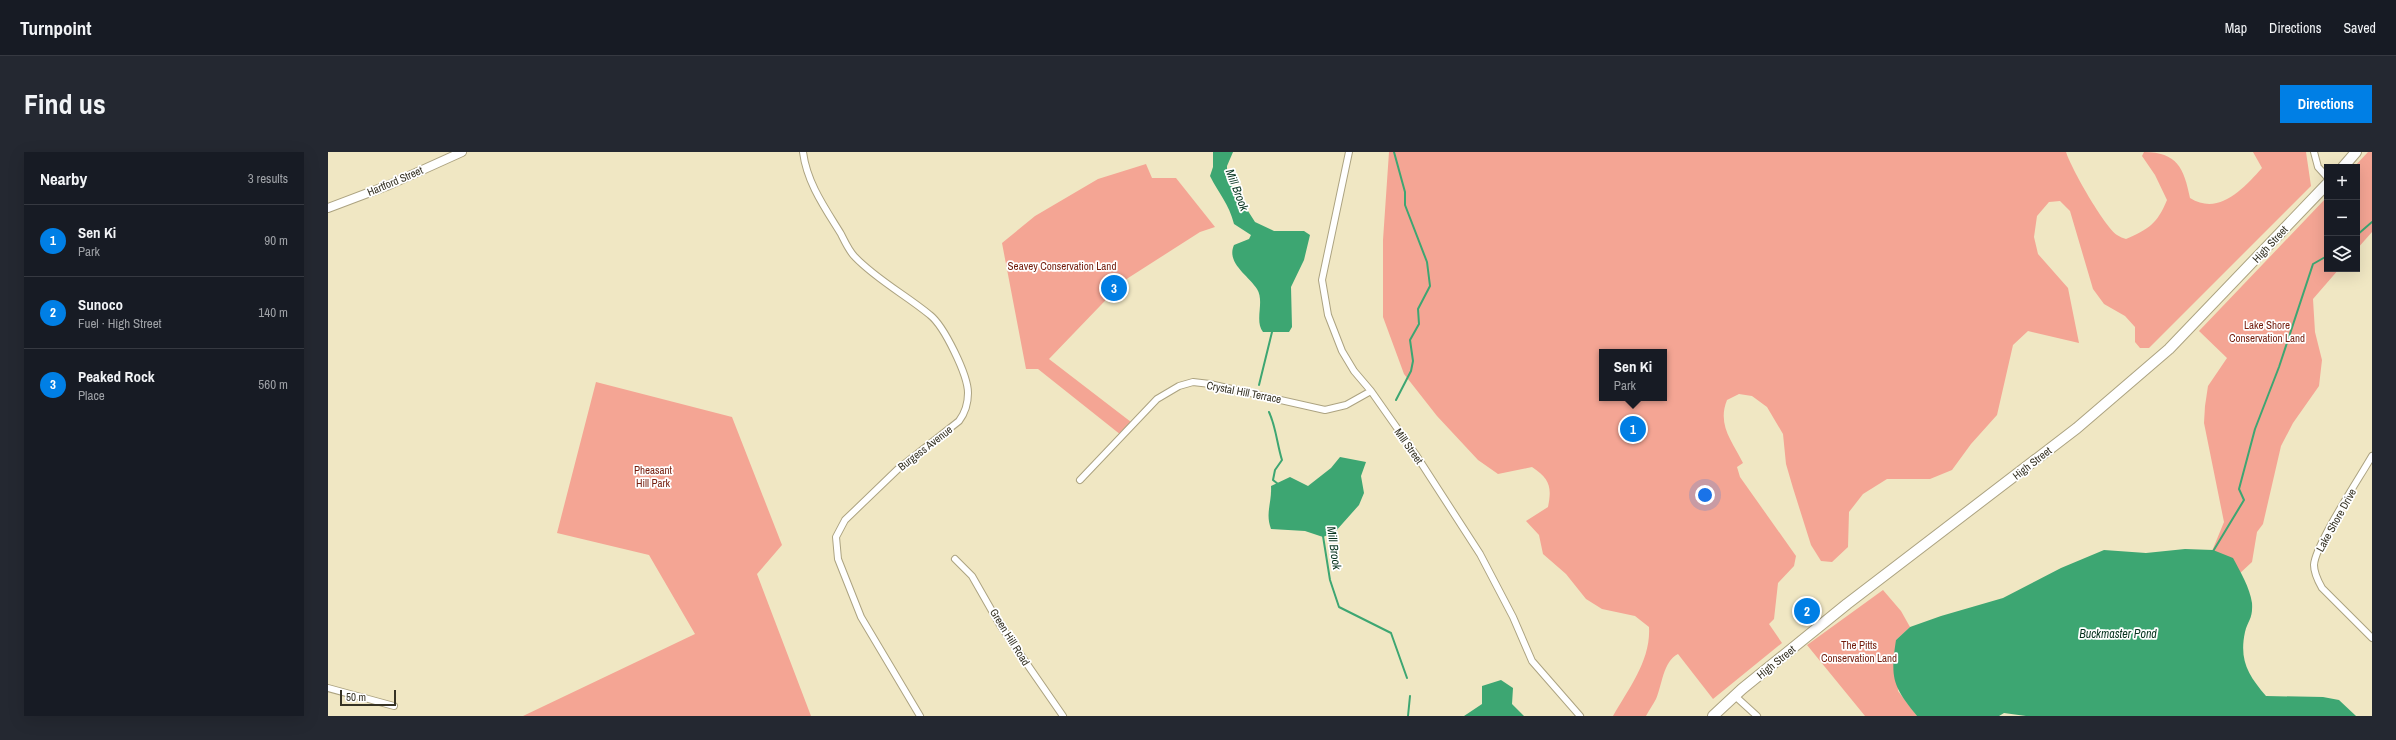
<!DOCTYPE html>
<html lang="en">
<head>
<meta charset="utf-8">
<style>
  :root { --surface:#171b24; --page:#242831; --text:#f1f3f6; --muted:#9ea1a6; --line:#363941; --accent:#007fe5 }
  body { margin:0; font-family:"Archivo Narrow",sans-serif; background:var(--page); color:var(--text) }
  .controls { position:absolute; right:12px; top:12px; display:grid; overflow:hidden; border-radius:0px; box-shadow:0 4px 16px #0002 }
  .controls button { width:36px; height:36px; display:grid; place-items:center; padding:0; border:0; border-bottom:1px solid var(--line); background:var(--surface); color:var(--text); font:20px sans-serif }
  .scale { position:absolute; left:12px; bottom:10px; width:56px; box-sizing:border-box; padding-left:4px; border:2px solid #363325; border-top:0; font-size:11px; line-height:14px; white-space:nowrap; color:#363325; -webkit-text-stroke:3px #fff; paint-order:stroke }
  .you { position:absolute; left:1377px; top:343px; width:14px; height:14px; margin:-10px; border:3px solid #fff; border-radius:50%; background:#1a73e8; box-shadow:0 0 0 6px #1a73e833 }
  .badge { display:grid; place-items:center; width:26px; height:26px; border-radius:50%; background:var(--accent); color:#fff; font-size:13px; font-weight:700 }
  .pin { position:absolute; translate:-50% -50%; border:2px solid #fff; box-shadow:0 1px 4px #0006 }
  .popup { position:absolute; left:1271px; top:197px; width:68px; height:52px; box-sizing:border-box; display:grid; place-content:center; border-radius:0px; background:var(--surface); filter:drop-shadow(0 1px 3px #0005); font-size:13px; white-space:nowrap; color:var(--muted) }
  .popup b { font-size:15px; color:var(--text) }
  .popup::after { content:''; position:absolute; left:50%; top:100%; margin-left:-8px; border:8px solid transparent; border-top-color:var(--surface) }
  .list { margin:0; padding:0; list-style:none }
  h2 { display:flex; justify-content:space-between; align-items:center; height:52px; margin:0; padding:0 16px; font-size:17px }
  h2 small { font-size:13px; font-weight:400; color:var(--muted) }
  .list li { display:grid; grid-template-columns:26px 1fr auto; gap:12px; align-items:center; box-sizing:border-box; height:72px; padding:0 16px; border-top:1px solid var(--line) }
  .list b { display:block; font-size:15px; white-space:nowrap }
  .list p { margin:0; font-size:13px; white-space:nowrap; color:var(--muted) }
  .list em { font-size:13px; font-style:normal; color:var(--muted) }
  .icon { flex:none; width:22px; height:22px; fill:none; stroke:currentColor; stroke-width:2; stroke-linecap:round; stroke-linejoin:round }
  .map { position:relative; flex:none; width:2044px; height:564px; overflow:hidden; border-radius:0px }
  header { display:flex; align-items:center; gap:24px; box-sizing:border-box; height:56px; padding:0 20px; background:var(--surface); border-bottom:1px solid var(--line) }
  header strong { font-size:19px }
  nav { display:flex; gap:22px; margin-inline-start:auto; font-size:14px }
  .intro { display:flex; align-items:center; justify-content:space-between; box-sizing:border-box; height:96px; padding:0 24px }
  h1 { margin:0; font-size:28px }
  .button { padding:10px 18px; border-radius:0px; background:var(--accent); color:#fff; font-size:14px; font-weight:700 }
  main { display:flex; gap:24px; padding:0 24px }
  aside { flex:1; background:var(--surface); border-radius:0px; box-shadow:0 4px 16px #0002 }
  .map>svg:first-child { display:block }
</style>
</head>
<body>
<header>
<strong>Turnpoint</strong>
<nav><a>Map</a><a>Directions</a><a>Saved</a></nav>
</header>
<div class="intro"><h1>Find us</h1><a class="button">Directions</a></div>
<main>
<aside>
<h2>Nearby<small>3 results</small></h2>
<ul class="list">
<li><span class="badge">1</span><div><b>Sen Ki</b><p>Park</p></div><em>90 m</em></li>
<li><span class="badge">2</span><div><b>Sunoco</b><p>Fuel · High Street</p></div><em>140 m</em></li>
<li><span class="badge">3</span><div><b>Peaked Rock</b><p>Place</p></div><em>560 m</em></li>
</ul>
</aside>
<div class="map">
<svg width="2044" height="564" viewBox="0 0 2044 564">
  <rect width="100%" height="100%" fill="#f0e7c3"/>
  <!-- green -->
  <path fill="#f4a594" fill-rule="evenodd" d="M1061,0H1738C1743,16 1776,74 1789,83C1792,85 1795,86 1798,87C1821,77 1829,72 1839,48L1827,23L1814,4L1816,0C1849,0 1856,16 1862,46C1891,64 1915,37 1934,16L1925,0H1978L1983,34L1821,196H1812L1807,190V175L1797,164L1776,152L1765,137L1742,59L1732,49L1721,50L1709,64L1706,85L1710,102L1740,136L1751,191L1700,179L1685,193L1669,263L1643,292L1624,318L1602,327H1559L1535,342L1521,360L1520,395L1504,410L1493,409L1483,393L1465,336L1458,312L1455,282L1439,255L1424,244L1411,242L1399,248C1389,273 1404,289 1415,311L1409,315L1412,325L1468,404L1466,414L1450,431L1446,467L1441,472L1454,491L1385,547L1350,502C1335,509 1334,534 1328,547C1325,553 1321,558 1318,564H1285C1301,536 1323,508 1321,475L1307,464L1274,457L1258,447L1238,422L1215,402L1211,383L1198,369L1220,355C1224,335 1222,327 1204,315L1170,322L1150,308L1109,264L1076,222L1055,165V88ZM1274,200H1336V246H1274Z
    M2040,0H2044V80L2029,97V15H2026Z
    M818,12L824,26H848L887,75L872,80L797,128L721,207L803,270L793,283L710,217H698L674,91L707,64L770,27Z
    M1999,45V117H2011L1985,147L1987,180L1994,208L1991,234L1965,271L1953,294L1935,372L1929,380L1924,410L1910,423L1882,404L1896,370L1876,271L1877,254L1880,234L1899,206L1871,179Z
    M268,230L404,265L454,393L429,422L483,564H195L367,482L321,403L229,381Z
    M1555,438L1573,459L1582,475L1568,488L1570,539L1589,564H1537L1479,493Z"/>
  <!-- water -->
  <path fill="#3da672" d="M885,0H905L899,14V26L927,70L946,79H976L982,83L976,108L963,135L964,175L961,180H935C926,168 937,150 929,137C920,123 898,111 906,93L921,87L923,83L906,72C901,52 891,42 882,24L885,15Z
    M1012,305L1038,310L1033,324L1036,341L1031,353L1007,380L995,385L977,379L943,377C937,361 944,351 943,334L962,325L980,334L1003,316Z
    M1857,397L1885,398L1905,406C1912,419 1922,436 1924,451C1925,467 1920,468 1917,480C1911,508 1920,523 1938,544L1995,545L2011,548L2028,564H1698L1676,561L1671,564H1589C1565,534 1562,527 1568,488L1582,475L1613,464L1675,446L1733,416L1776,398L1818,401Z
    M1173,528L1185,536L1184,552L1196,564H1136L1154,552V534Z"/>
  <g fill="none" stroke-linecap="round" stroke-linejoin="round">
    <!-- stream -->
    <path stroke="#3da672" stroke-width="2" d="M1066,0L1077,40V53L1099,110L1102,134L1090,157L1091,172L1082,188L1085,209L1083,219L1068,248
      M2029,83L2044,70
      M931,233L944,180
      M941,260C948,275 949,292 954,308L947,318L945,328L950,332
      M995,384L1002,428L1011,455L1063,481L1079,526
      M1884,401L1916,348L1911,337L1927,277L1951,215L1985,112L1999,104
      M1080,564L1082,544"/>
    <!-- minor casing -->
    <g stroke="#aca381" stroke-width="8">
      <path id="minor" d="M475,0C479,31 497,56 513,82C517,90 521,99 527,105C549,128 578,143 602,163C616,174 640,223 640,241C640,251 637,261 631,269L570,317L517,368L508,385L510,407L533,465L592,564
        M1021,0L994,128L1000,163L1014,199L1026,219L1043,239L1088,303L1152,402L1185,465L1204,509L1252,564
        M1986,0L1990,15L1999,25
        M2044,304C2032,325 1987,393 1986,413C1986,420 1990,429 1994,436L2044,486
        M752,328L829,247L851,234L865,230L882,232L997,258L1018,253L1043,239
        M627,407L644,424L672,473L735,564
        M0,536L66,554
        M1407,544L1429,564"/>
    </g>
    <!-- tertiary casing -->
    <g stroke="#aca381" stroke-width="10">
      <path id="tertiary" d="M0,56L61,33L134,0"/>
    </g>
    <!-- primary casing -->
    <g stroke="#aca381" stroke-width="12">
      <path id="primary" d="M2015,15L2028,0
        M1385,564L1414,537L1519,452L1749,276L1841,197L1999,32"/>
    </g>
    <!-- minor -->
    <use href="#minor" stroke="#fff" stroke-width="6"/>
    <!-- tertiary -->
    <use href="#tertiary" stroke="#fff" stroke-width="8"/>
    <!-- primary -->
    <use href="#primary" stroke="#fff" stroke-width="10"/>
  </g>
  <g text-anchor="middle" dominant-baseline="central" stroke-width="3.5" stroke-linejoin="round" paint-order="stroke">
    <!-- street labels -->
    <g font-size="11" fill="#363325" stroke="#fff">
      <text transform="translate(67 29) rotate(-23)">Hartford Street</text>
      <text transform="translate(1942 92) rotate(-47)">High Street</text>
      <text transform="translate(916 240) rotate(11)">Crystal Hill Terrace</text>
      <text transform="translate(1081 294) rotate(55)">Mill Street</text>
      <text transform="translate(597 296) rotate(-38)">Burgess Avenue</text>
      <text transform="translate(1704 311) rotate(-38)">High Street</text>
      <text transform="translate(2008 368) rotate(-61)">Lake Shore Drive</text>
      <text transform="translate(682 485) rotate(58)">Green Hill Road</text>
      <text transform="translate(1448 510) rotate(-39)">High Street</text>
    </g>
    <!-- park labels -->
    <g font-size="11" fill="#741d0d" stroke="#fff">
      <text x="734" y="114">Seavey Conservation Land</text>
      <text x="1939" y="173">Lake Shore<tspan x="1939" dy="13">Conservation Land</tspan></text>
      <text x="325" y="318">Pheasant<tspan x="325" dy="13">Hill Park</tspan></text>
      <text x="1531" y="493">The Pitts<tspan x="1531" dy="13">Conservation Land</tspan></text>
    </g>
    <!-- water labels -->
    <g font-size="12" font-style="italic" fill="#07341f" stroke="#fff">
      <text transform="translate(909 38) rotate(69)">Mill Brook</text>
      <text transform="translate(1006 396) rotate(82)">Mill Brook</text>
      <text x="1790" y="482">Buckmaster Pond</text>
    </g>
  </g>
</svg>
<div class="controls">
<button>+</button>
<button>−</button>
<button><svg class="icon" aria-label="layers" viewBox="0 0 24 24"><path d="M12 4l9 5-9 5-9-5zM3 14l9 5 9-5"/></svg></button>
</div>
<div class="scale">50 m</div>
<div class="you"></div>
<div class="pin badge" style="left:1305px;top:277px">1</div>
<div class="popup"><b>Sen Ki</b>Park</div>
<div class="pin badge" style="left:1479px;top:459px">2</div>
<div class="pin badge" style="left:786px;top:136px">3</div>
</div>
</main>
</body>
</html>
